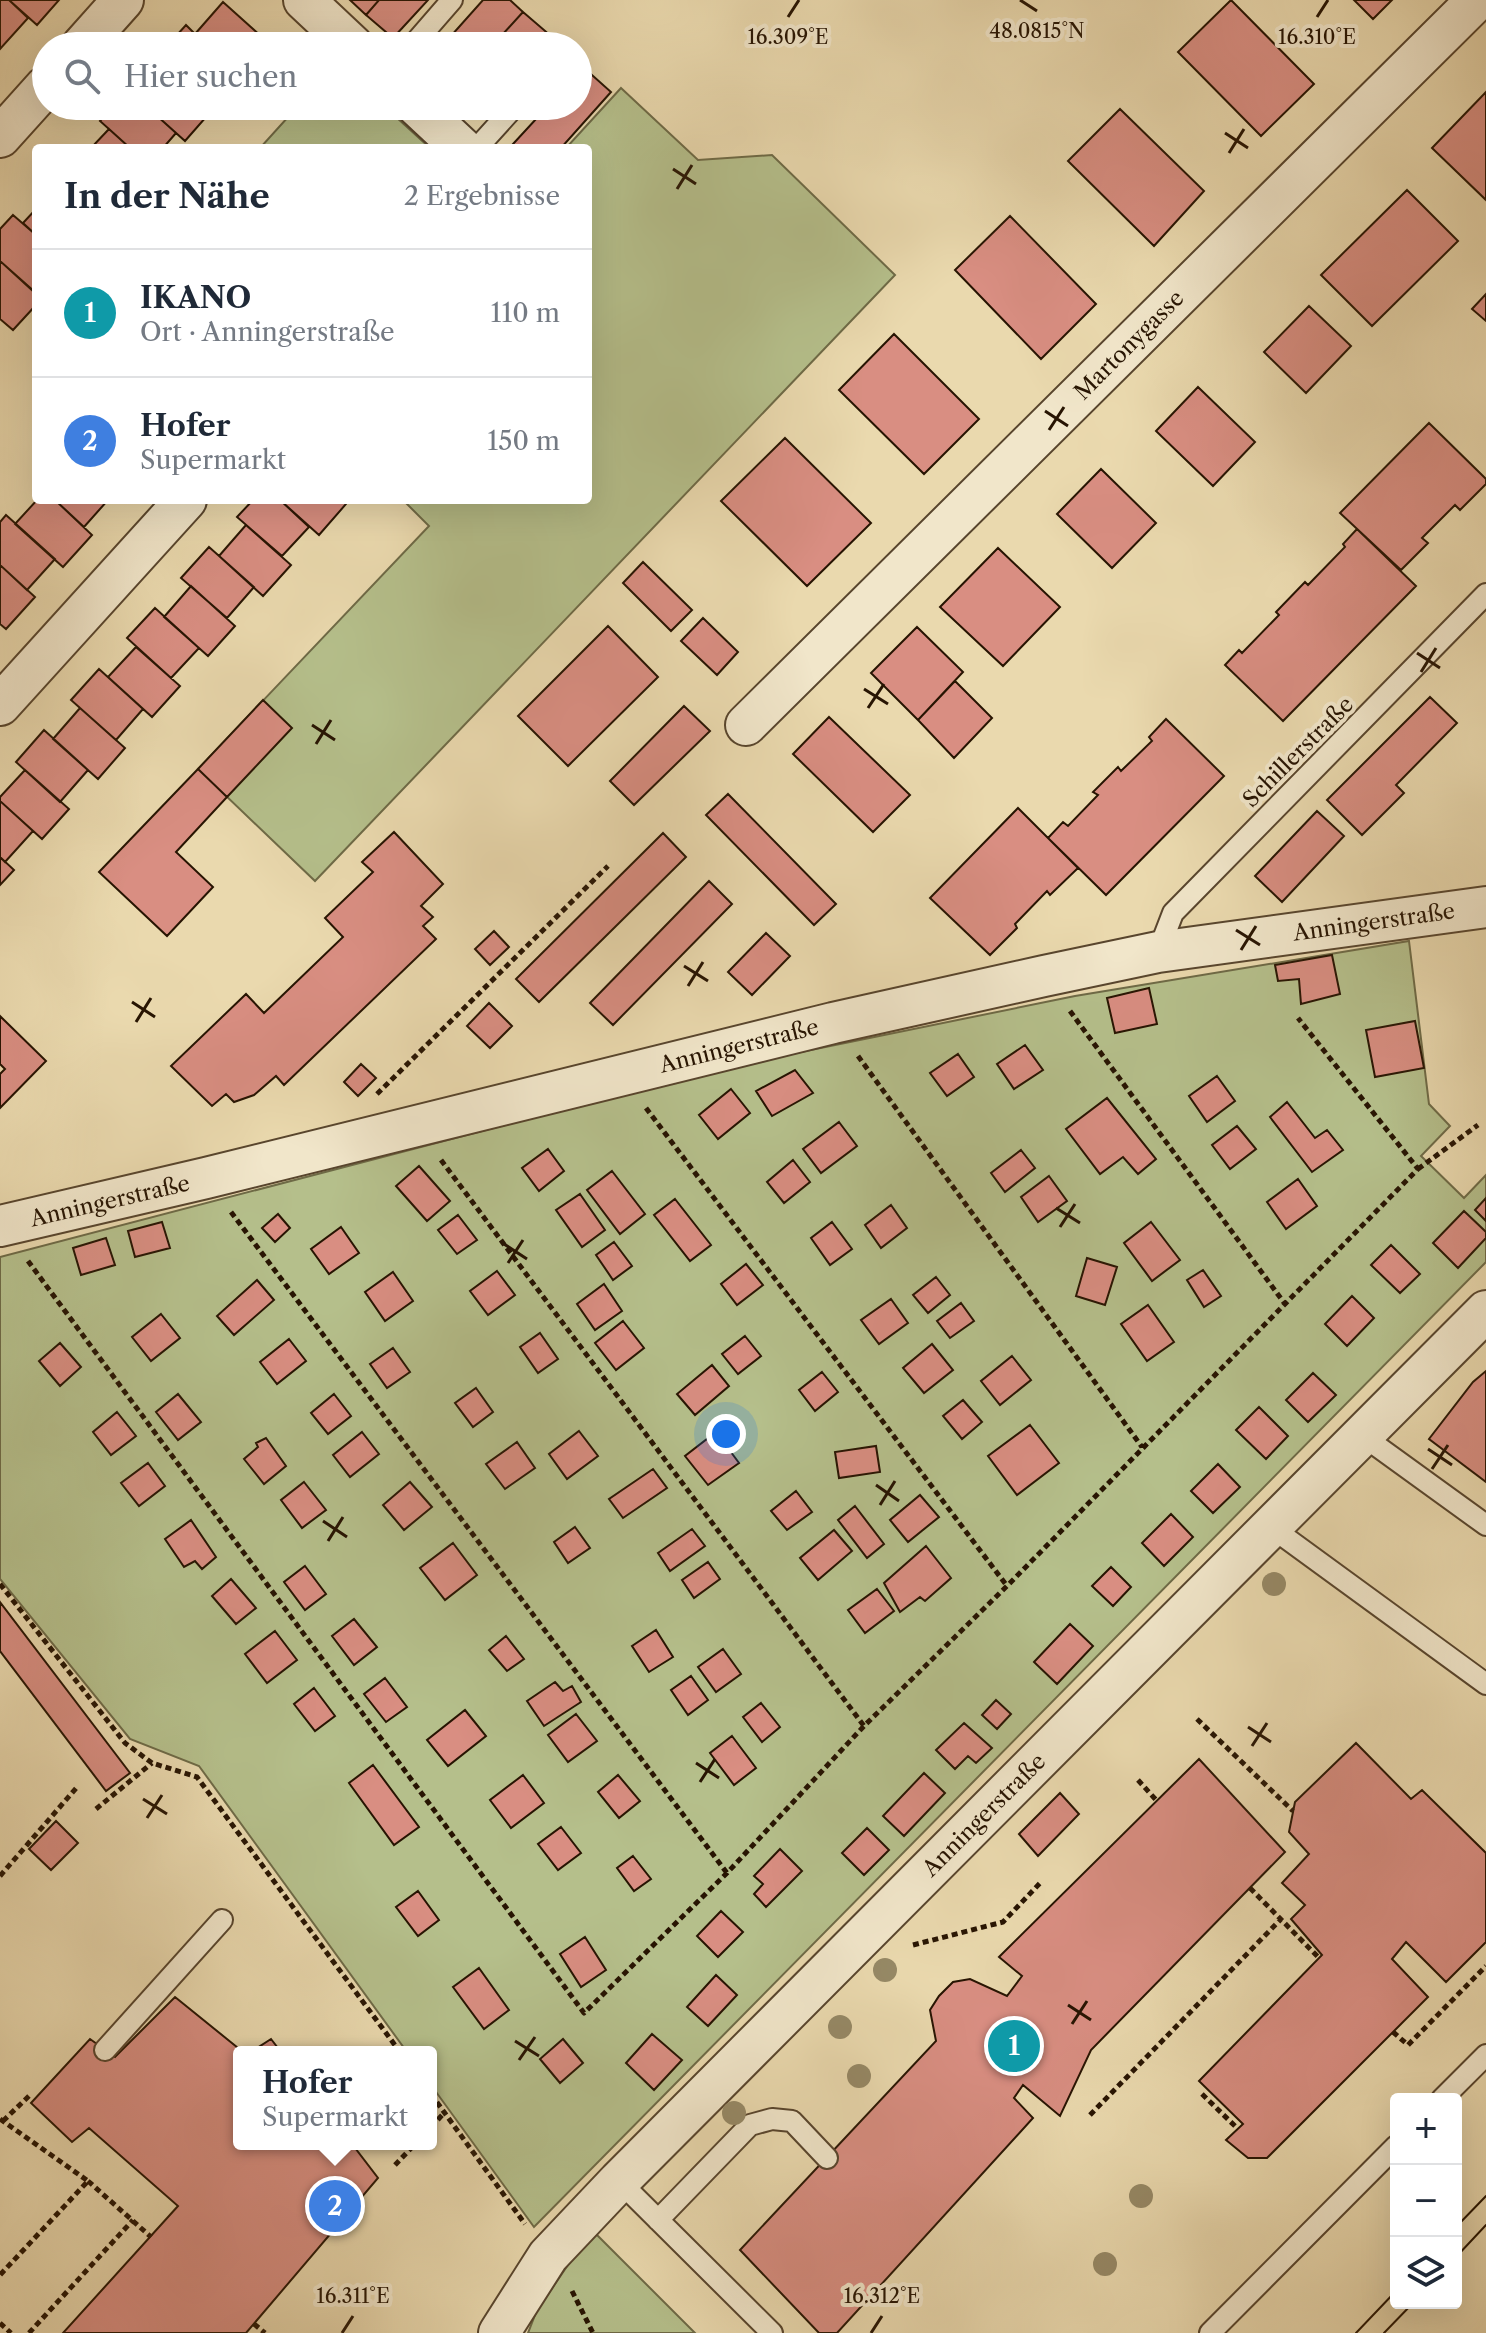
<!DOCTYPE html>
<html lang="de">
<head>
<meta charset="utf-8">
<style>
  :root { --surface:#fff; --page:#f2f2f3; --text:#1f2937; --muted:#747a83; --line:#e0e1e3; --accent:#7c3aed }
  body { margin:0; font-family:"Libre Caslon Text",serif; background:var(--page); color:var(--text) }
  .controls { position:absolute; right:24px; bottom:24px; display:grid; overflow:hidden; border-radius:8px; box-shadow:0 8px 32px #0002 }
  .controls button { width:72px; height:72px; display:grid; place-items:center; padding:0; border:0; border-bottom:2px solid var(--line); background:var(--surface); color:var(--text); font:40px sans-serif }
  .you { position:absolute; left:726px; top:1434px; width:28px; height:28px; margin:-20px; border:6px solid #fff; border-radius:50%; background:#1a73e8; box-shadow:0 0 0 12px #1a73e833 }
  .badge { display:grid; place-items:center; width:52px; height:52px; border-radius:50%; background:var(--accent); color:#fff; font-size:26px; font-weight:700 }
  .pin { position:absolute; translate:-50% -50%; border:4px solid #fff; box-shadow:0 2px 8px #0006 }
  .popup { position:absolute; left:233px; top:2046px; width:204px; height:104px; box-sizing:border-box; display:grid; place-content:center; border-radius:8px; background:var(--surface); filter:drop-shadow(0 2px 6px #0005); font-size:26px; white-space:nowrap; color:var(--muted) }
  .popup b { font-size:30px; color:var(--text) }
  .popup::after { content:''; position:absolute; left:50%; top:100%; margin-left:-16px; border:16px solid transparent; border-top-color:var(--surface) }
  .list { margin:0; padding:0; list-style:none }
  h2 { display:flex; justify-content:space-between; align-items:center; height:104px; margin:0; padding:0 32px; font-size:34px }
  h2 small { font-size:26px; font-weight:400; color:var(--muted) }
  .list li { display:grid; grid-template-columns:52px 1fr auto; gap:24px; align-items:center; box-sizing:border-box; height:128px; padding:0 32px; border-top:2px solid var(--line) }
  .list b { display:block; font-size:30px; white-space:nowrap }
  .list p { margin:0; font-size:26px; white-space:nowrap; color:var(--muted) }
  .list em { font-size:26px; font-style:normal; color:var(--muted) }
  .icon { flex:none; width:44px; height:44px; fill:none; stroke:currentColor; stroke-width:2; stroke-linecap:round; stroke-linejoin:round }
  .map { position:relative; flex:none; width:1486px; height:2333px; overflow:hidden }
  .search { position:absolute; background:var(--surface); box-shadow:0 8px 32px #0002; left:32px; top:32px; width:560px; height:88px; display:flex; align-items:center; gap:20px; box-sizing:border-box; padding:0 28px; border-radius:44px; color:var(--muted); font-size:30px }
  .panel { position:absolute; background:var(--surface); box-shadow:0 8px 32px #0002; left:32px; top:144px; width:560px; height:360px; border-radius:8px }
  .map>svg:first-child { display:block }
</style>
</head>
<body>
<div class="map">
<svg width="1486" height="2333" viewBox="0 0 1486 2333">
  <rect width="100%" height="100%" fill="#ead9ae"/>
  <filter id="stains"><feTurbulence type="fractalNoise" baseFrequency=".0025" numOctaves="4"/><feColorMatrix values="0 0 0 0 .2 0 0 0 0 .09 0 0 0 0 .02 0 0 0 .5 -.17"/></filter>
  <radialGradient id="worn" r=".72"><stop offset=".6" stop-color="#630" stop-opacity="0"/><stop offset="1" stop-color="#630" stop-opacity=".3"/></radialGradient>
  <!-- green -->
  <path fill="#b5bf8b" stroke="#6e6a46" stroke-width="2" d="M621,88L698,160L772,155L895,275L315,881L198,769L429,526L403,500H588V148H566Z
    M298,106H384L430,148H260Z
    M1409,941L1429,1104L1450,1126L1421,1156L1464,1198L1486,1175V1262L534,2227L431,2085V2052H407L199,1766L130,1739L0,1579V1257L723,1068L1075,996Z
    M592,2230L695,2333H528L537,2310Z"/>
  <!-- building -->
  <path fill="#d98e82" stroke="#271402" stroke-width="2" d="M0,0H9L28,18L0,49Z
    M9,0H59L37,25Z
    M350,0H379L366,15Z
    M379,0H428L393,38L366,15Z
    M483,0H510L523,12L492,46H442Z
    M1231,0L1314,84L1261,136L1178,52Z
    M1354,0H1392L1373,19Z
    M223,2L271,45L270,46H209L195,34Z
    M523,12L551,36L542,46H492Z
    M186,25L195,34L209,46H167Z
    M583,67L611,92L561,148H517L513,144L548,106H578V73Z
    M1486,92V200L1432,148Z
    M113,106H146L176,133L163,148H130L100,121Z
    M146,106H211L214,108L185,141Z
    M1120,109L1204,191L1154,246L1068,161Z
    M109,129L130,148H91Z
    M1407,190L1458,241L1372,326L1321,275Z
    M36,209V235L23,223Z
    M13,215L36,235V288L33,291L0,261V229Z
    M1010,216L1096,304L1041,359L955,270Z
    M0,261L36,293V305L13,330L0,319Z
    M1486,294V321L1472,309Z
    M1309,306L1351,346L1306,393L1264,352Z
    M894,334L979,419L924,474L839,390Z
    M1198,387L1255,442L1213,486L1156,431Z
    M1429,423L1486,479V484L1460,510L1455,505L1422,538L1428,543L1401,570L1340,513Z
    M785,438L871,523L807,586L721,501Z
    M1101,469L1156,523L1112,568L1057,514Z
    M37,500H55L92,535L63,567L15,524Z
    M55,500H108L84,527Z
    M253,500H280L309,527L282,556L237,517Z
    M280,500H341L346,504L319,535Z
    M6,515L55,559L27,590L0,565V522Z
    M246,525L291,565L263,596L219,556Z
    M1357,529L1416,586L1283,721L1225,665L1239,650L1242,653L1279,615L1276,612L1305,582L1308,585L1345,547L1343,544Z
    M209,547L254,587L227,618L181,578Z
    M998,548L1060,607L1003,666L940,607Z
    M643,562L692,610L671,631L623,583Z
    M0,565L35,597L6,629L0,624Z
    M191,586L235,626L208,656L164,617Z
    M155,608L199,648L171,678L127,638Z
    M703,618L738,652L717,675L681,641Z
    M608,626L658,677L568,766L518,716Z
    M917,627L963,672L918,720L871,673Z
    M136,647L180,686L152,717L108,677Z
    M99,669L143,709L116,740L71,700Z
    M955,681L992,718L954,758L918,720Z
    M1430,697L1457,723L1396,785L1404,793L1362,835L1327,800Z
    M263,700L292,728L227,797L198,769Z
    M684,706L710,731L634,805L610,781Z
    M80,708L125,748L98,779L53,739Z
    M829,717L910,795L873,832L793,754Z
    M1166,719L1224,776L1106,895L1048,838L1063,822L1068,826L1098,795L1093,792L1118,767L1121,771L1152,741L1149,737Z
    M44,730L88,770L60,802L16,762Z
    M198,769L227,797L176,852L213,887L167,936L99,872Z
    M25,770L69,809L42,839L0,801V797Z
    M728,794L836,904L814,925L706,815Z
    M0,801L33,831L5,862L0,857Z
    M1018,808L1078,868L1050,895L1047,891L1015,924L1017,928L990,955L930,898Z
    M1317,811L1344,836L1282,902L1255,876Z
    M394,832L443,884L421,906L433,917L423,926L436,939L284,1085L276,1076L254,1095L234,1102L226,1094L212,1106L171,1066L246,994L264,1013L343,937L325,918L373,872L362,862Z
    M663,833L686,857L539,1002L516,979Z
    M0,857L14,870L0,885Z
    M709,881L732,904L613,1025L590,1003Z
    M494,931L509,947L490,965L475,949Z
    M766,933L790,956L752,995L728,972Z
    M1332,955L1340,994L1301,1004L1299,979L1278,981L1275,965Z
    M1149,988L1157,1024L1115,1033L1107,998Z
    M489,1003L512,1026L490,1048L467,1026Z
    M0,1016L46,1061L0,1108V1074L5,1069L0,1064Z
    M1415,1021L1424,1068L1375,1077L1366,1030Z
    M1025,1045L1043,1070L1014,1089L997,1064Z
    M958,1054L974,1077L947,1096L930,1073Z
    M361,1064L376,1078L358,1096L344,1082Z
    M795,1070L813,1093L772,1116L756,1091Z
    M1217,1076L1235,1101L1207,1122L1189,1096Z
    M731,1089L750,1113L718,1139L699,1115Z
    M1107,1098L1156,1159L1138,1174L1123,1157L1100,1174L1066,1129Z
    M1287,1102L1315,1138L1327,1130L1343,1150L1312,1172L1270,1117Z
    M839,1122L857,1146L821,1173L803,1149Z
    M1237,1126L1256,1149L1230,1169L1212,1145Z
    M548,1149L564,1171L539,1191L522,1168Z
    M1021,1150L1035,1168L1005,1192L991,1173Z
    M793,1160L810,1182L784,1203L767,1182Z
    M419,1166L450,1201L427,1221L396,1186Z
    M612,1171L645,1214L620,1234L587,1190Z
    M1049,1176L1067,1201L1038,1222L1021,1197Z
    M1298,1179L1317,1206L1286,1229L1267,1202Z
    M580,1194L605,1230L582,1247L556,1210Z
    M1486,1198V1221L1475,1210Z
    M675,1199L711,1245L690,1261L654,1215Z
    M891,1205L907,1228L881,1248L865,1225Z
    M1464,1211L1486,1232V1238L1458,1268L1433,1243Z
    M278,1214L290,1228L275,1242L262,1228Z
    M458,1215L477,1240L457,1254L438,1230Z
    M162,1222L170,1248L135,1257L128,1231Z
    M832,1222L852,1249L830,1265L811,1238Z
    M1151,1222L1180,1260L1152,1281L1124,1243Z
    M341,1227L359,1253L329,1274L311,1249Z
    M106,1238L115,1265L81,1275L73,1248Z
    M614,1242L632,1266L613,1280L596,1255Z
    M1391,1245L1420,1274L1400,1293L1371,1265Z
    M1087,1258L1117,1267L1105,1305L1076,1296Z
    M746,1264L763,1285L737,1305L721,1284Z
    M1203,1270L1221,1296L1204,1307L1187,1280Z
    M497,1271L515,1295L488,1315L470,1291Z
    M393,1272L413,1301L385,1321L365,1292Z
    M936,1277L950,1295L928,1313L913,1295Z
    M257,1280L274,1300L234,1335L217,1316Z
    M604,1284L622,1311L595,1330L577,1304Z
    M1352,1296L1374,1318L1347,1346L1325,1324Z
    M891,1299L908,1323L879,1344L861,1320Z
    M961,1303L974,1321L950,1338L937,1321Z
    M1148,1305L1174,1342L1147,1361L1121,1324Z
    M161,1314L180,1338L151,1361L132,1337Z
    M623,1321L644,1348L616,1370L595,1343Z
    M540,1333L558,1359L538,1373L520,1347Z
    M745,1336L761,1356L738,1374L722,1354Z
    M289,1339L306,1361L277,1384L260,1362Z
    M60,1343L81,1367L60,1386L39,1361Z
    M932,1344L953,1370L924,1393L903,1368Z
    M393,1348L410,1372L387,1388L370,1364Z
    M1012,1356L1031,1380L1000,1405L981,1381Z
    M712,1365L729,1386L695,1415L677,1394Z
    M1486,1371V1482L1429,1439L1473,1382Z
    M822,1372L838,1392L815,1411L799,1390Z
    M1313,1373L1336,1395L1308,1422L1286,1400Z
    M476,1388L493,1412L473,1427L455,1403Z
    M178,1394L201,1422L178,1440L156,1412Z
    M334,1394L351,1416L328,1434L311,1413Z
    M963,1400L982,1422L962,1439L943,1416Z
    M1259,1407L1288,1436L1266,1459L1236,1430Z
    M117,1412L136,1436L111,1455L93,1432Z
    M1030,1425L1059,1463L1017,1495L988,1456Z
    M579,1431L598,1456L567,1479L549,1454Z
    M362,1432L379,1454L350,1477L333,1455Z
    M716,1432L739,1463L708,1485L685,1456Z
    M266,1438L286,1466L264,1484L244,1459L258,1447L256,1443Z
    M517,1442L535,1468L505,1489L486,1464Z
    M876,1446L880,1472L839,1478L835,1452Z
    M148,1463L165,1486L139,1506L121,1483Z
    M1218,1464L1240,1487L1213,1513L1191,1491Z
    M653,1469L667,1488L623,1518L609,1499Z
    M304,1482L326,1510L302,1528L281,1500Z
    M410,1482L432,1507L404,1530L383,1505Z
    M796,1491L812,1512L787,1530L771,1511Z
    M920,1495L939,1517L908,1542L890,1520Z
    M855,1506L884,1544L867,1558L838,1520Z
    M1171,1514L1193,1537L1164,1566L1142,1543Z
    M191,1520L216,1557L202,1569L195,1561L184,1567L165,1539Z
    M575,1527L590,1548L568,1563L554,1542Z
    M692,1529L705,1546L670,1571L658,1553Z
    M834,1530L852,1551L818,1580L800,1558Z
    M453,1543L477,1575L445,1600L420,1568Z
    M926,1546L951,1578L925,1601L920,1597L900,1612L884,1583Z
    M708,1562L720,1579L694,1598L682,1580Z
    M305,1566L326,1594L305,1610L284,1582Z
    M1111,1567L1131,1587L1113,1606L1092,1586Z
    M231,1579L256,1608L236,1624L212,1596Z
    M877,1589L894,1611L865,1633L848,1610Z
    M0,1602L130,1773L106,1791L0,1651Z
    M354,1619L377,1647L354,1665L332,1636Z
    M1070,1624L1093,1646L1057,1684L1034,1662Z
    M656,1630L673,1657L649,1672L632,1646Z
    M275,1631L297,1660L267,1683L245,1654Z
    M506,1636L524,1659L507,1671L489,1650Z
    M723,1649L741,1674L716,1692L698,1667Z
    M691,1676L708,1700L688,1715L671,1690Z
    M385,1678L407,1707L386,1722L364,1694Z
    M555,1682L563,1691L572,1686L581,1702L544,1726L527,1701Z
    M314,1688L335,1716L315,1731L294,1704Z
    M996,1700L1011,1714L997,1729L982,1715Z
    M761,1703L780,1727L762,1742L743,1717Z
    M465,1710L486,1736L448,1766L427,1740Z
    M576,1714L597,1741L568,1762L548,1735Z
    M964,1723L992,1748L976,1763L968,1756L955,1769L936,1750Z
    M732,1736L756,1768L734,1785L710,1753Z
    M1356,1743L1411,1799L1422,1790L1486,1853V1942L1446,1982L1406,1942L1392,1959L1428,1997L1267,2158H1248L1226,2140L1243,2124L1199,2081L1322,1955L1291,1919L1305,1905L1282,1883L1309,1854L1289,1832L1295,1802Z
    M1199,1759L1285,1852L1091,2050L1060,2116L1023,2085L1014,2098L1033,2118L837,2333H819L740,2250L936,2041L930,2010L939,1996L953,1982L970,1979L1007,1996L1022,1976L999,1957Z
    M373,1765L419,1827L394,1845L349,1783Z
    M924,1773L945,1793L904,1836L883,1816Z
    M523,1775L544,1803L511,1828L490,1800Z
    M618,1775L640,1801L619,1818L598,1792Z
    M1060,1793L1079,1814L1038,1856L1019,1834Z
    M56,1821L78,1843L51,1870L29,1849Z
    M561,1827L581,1853L558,1870L538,1844Z
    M867,1828L889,1850L864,1875L842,1853Z
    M780,1849L802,1871L766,1907L754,1894L763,1884L754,1876Z
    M633,1856L651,1879L634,1891L617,1868Z
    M418,1891L439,1920L418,1936L396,1907Z
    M721,1911L743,1932L718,1957L697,1936Z
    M585,1937L606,1970L581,1987L560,1954Z
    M479,1968L509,2010L484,2029L453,1987Z
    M716,1975L737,1995L708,2026L687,2007Z
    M175,1997L243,2052H239V2144H352L378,2178L246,2333H63L178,2206L89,2128L72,2142L31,2103L90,2039L115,2057Z
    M652,2034L682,2060L654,2090L626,2063Z
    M271,2039L281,2052H251Z
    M563,2039L583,2063L560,2083L540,2059Z"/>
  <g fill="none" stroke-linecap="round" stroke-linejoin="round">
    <!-- lane casing -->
    <g stroke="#58452d" stroke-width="24">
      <path id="lane" d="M412,46L452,0
        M477,148L515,106
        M1158,952L1173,913L1486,594
        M1363,1436L1486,1525
        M1271,1527L1486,1684
        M105,2050L222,1920
        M1442,2099L1486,2055
        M619,2181L772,2333
        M658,2220L750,2125L772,2119L792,2121L827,2158
        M1210,2333L1396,2146"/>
    </g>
    <!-- street casing -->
    <g stroke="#58452d" stroke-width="44">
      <path id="street" d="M304,0L353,46
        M82,46L123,0
        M417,106L462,148
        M0,137L46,86
        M0,705L186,500
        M746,725L1477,0
        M0,1226L206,1178L833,1023L1044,976L1158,952L1486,907
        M499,2333L548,2256L619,2181L1486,1311"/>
    </g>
    <!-- path -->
    <path stroke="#271402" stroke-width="5" stroke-dasharray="6 4" stroke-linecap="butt" d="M1070,1011L1285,1304
      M858,1056L1142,1447
      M377,1094L608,866
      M646,1108L1007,1586
      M441,1160L864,1726
      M1418,1169L1478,1125
      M231,1212L727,1873
      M28,1261L584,2013L727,1873L864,1726L1007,1586L1418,1169L1298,1018
      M0,1584L125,1743L152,1763L197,1777L400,2052
      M1197,1719L1293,1811
      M1138,1780L1157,1801
      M96,1809L152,1763
      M0,1876L78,1786
      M1250,1888L1319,1958
      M913,1945L1003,1922L1042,1881
      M1393,2032L1408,2045L1486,1966
      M431,2094L525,2224
      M1202,2094L1238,2129
      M1090,2115L1281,1919
      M0,2119L88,2181L0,2275
      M3,2121L29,2096
      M431,2127L445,2112
      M395,2165L415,2144
      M88,2181L151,2237
      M572,2291L593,2333
      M0,2323L11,2333
      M254,2324L265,2333
      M29,2333L133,2220"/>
    <!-- lane -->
    <use href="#lane" stroke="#f1e6ca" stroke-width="20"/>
    <!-- street -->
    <use href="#street" stroke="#f1e6ca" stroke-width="40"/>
    <!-- tram -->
    <path stroke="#271402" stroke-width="2" d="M1456,2227L1486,2196
      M1456,2257L1486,2225
      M1356,2333L1396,2291
      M1384,2333L1413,2303"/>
  </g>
  <!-- trees -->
  <g fill="#968966">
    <circle cx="1274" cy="1584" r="12"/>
    <circle cx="885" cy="1970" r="12"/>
    <circle cx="840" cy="2027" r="12"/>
    <circle cx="859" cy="2076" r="12"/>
    <circle cx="734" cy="2113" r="12"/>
    <circle cx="1141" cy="2196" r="12"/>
    <circle cx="1105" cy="2264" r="12"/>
  </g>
  <!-- ticks -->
  <path fill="none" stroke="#271402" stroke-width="3" d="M1020,0L1037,11M788,17L799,0M1317,17L1328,0M1225,133L1248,148M1229,153L1244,129M673,169L696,184M677,189L692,165M1045,411L1068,426M1049,430L1064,407M1417,653L1440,668M1421,672L1436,648M864,689L888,704M868,708L884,684M312,725L335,740M316,744L331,720M1236,930L1260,945M1241,950L1256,926M684,966L708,981M688,986L703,962M132,1002L155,1017M136,1022L151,998M1056,1208L1080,1223M1060,1227L1075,1204M504,1244L527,1259M508,1263L523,1240M1428,1449L1452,1465M1432,1469L1448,1445M876,1485L899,1501M880,1505L895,1481M323,1521L347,1537M328,1541L343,1517M1248,1727L1271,1742M1252,1746L1267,1723M696,1763L719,1778M700,1782L715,1759M143,1799L167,1814M147,1818L162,1795M1068,2005L1091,2020M1072,2024L1087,2001M515,2041L539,2056M519,2060L535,2037M342,2333L353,2316M871,2333L882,2316"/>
  <g text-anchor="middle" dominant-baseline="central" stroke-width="8" stroke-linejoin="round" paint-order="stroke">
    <!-- street labels -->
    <g font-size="22" fill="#271402" stroke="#f1e6ca">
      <text transform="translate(1129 345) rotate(-45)">Martonygasse</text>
      <text transform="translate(1298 752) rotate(-45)">Schillerstraße</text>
      <text transform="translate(1374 922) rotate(-8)">Anningerstraße</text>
      <text transform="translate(739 1046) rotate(-14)">Anningerstraße</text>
      <text transform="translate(110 1201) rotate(-13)">Anningerstraße</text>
      <text transform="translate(984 1815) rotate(-45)">Anningerstraße</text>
    </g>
  </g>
  <g font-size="20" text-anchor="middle" fill="#271402" stroke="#f1e6ca" stroke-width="8" stroke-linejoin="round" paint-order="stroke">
    <text x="1037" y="38">48.0815°N</text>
    <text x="1317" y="44">16.310°E</text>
    <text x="788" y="44">16.309°E</text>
    <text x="353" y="2303">16.311°E</text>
    <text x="882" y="2303">16.312°E</text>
  </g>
  <rect width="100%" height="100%" filter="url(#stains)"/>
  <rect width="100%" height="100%" fill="url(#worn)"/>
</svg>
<div class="controls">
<button>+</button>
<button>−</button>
<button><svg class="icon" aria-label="layers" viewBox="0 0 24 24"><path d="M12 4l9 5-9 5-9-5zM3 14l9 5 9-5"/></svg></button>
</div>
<div class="you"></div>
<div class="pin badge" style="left:1014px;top:2046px;background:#0f9aa8">1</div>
<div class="pin badge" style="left:335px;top:2206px;background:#3f7fe0">2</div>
<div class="popup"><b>Hofer</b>Supermarkt</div>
<div class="search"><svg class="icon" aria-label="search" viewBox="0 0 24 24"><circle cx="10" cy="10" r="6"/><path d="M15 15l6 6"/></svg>Hier suchen</div>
<section class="panel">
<h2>In der Nähe<small>2 Ergebnisse</small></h2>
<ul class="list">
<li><span class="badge" style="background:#0f9aa8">1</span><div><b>IKANO</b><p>Ort · Anningerstraße</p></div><em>110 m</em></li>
<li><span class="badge" style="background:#3f7fe0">2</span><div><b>Hofer</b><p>Supermarkt</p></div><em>150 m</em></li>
</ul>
</section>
</div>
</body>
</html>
